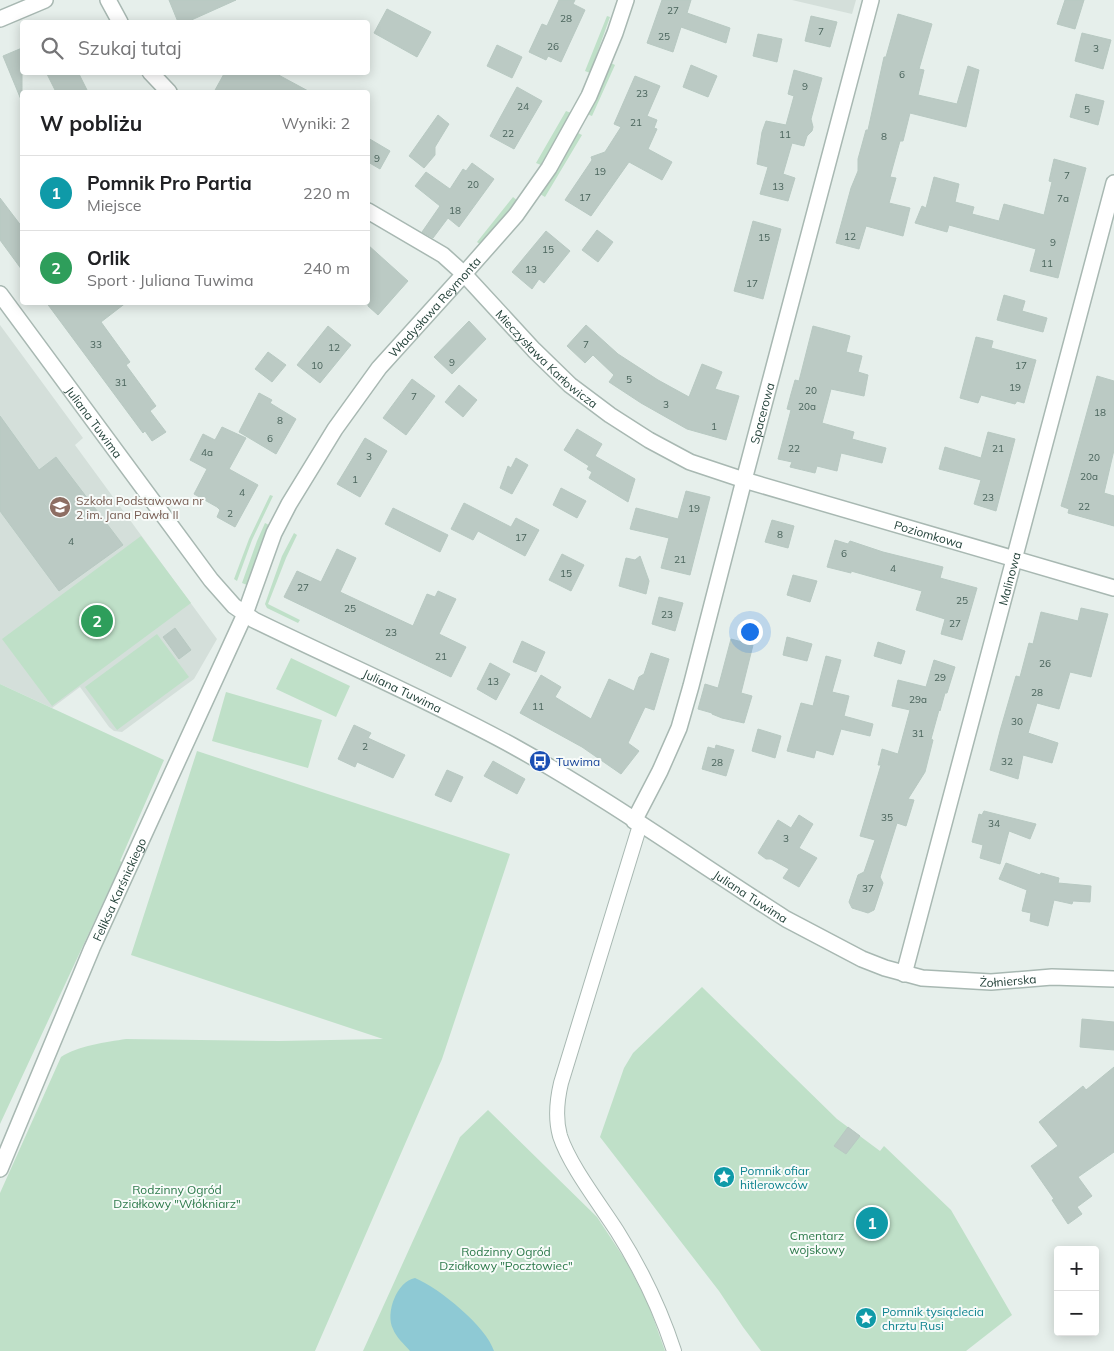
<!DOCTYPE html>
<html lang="pl">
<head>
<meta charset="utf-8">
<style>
  :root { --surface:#fff; --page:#f2f2f2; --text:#202124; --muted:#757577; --line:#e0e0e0; --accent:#db2777 }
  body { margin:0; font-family:Mulish,sans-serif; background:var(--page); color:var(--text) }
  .controls { position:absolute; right:15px; bottom:15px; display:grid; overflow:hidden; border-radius:5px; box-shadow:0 2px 12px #0003 }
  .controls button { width:45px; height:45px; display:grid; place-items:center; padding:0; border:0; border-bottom:1px solid var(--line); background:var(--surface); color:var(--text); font:25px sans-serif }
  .you { position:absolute; left:749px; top:631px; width:18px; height:18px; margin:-12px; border:4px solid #fff; border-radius:50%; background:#1a73e8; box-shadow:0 0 0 8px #1a73e833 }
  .badge { display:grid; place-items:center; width:32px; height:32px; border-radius:50%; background:var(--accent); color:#fff; font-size:16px; font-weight:700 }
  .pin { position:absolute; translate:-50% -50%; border:2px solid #fff; box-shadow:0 1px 5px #0006 }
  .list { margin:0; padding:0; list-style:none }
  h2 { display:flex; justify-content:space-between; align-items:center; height:65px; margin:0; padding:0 20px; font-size:21px }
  h2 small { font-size:16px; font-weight:400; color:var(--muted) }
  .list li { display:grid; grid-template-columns:32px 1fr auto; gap:15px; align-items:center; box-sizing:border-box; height:75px; padding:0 20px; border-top:1px solid var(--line) }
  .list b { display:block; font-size:19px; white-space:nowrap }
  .list p { margin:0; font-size:16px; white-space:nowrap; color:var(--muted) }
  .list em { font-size:16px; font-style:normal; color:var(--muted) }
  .icon { flex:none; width:28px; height:28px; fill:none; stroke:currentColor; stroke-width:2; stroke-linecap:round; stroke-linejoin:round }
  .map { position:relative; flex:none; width:1114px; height:1351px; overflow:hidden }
  .search { position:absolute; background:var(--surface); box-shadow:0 2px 12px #0003; left:20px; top:20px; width:350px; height:55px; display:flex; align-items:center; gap:12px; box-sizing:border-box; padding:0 18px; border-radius:5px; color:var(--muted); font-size:19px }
  .panel { position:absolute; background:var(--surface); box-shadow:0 2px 12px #0003; left:20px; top:90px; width:350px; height:215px; border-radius:5px }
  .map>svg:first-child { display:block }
</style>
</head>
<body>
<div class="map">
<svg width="1114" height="1351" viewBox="0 0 1114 1351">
  <rect width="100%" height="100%" fill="#e6efeb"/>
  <!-- built -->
  <path fill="#d4dfda" d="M792,0H856L852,14Z
    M0,325L83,438L75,445L217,639L194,679L122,732L114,731L109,727L80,687L52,708L0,684Z"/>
  <!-- green -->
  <path fill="#bfe0c8" d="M607,16L610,17L590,73L585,71Z
    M611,63L615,65L592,116L587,114Z
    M566,111L571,113L541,165L536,163Z
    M578,133L582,135L545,197L540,194Z
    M513,197L518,201L481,245L477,242Z
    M270,495L273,496L252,540L237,581L234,579L249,539Z
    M265,523L269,525L247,585L242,583L257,541Z
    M294,533L297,535L286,558L268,604L300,620L298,623L267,608L265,604L282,556Z
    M141,536L191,603L52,706L2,639Z
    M157,634L189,677L117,730L85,687Z
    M291,658L350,686L336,717L276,689Z
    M0,684L164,760L120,861L122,862L0,1124Z
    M226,692L322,720L308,768L212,741Z
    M197,751L510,854L442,1059L315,1351H0V1193L61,1057C77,1046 107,1042 126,1039L279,1041L383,1039L131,955Z
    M702,987L837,1119L880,1151L884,1146L951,1210L1012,1315L966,1351H761L743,1327L719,1291L600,1137L624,1068L633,1053Z
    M488,1110L597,1217L626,1261L648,1303L665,1351H363L460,1137Z"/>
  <!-- water -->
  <path fill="#8ec9d4" d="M415,1278C439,1288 486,1326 494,1351H410C404,1344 396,1337 393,1329C385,1313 397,1281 415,1278Z"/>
  <!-- building -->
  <path fill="#bbcac4" stroke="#b8c9c2" d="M169,0H236L187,22H178Z
    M559,0H575L573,4L585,10L561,62L548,56L546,60L529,52L542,24L547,26Z
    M662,0H691L687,13L730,28L726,43L681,27L673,52L647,43Z
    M1065,0H1084L1075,29L1057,24Z
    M387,9L431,32L417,57L374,33Z
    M898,14L932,24L919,69L924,70L918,95L957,104L968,66L979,70L966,127L910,113L903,141H900L890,177L896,178L889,203L910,208L903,236L866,226L859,249L836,243L851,188L858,171V159L866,130H868L884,57H886Z
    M811,16L837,22L830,47L805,41Z
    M1082,33L1111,40L1103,69L1075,61Z
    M758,34L782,39L777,62L753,56Z
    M497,45L522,57L512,78L487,66Z
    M22,48V102L3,56Z
    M691,65L717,76L708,97L683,87Z
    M794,70L822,78L811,119L813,127L812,131L807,136L804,146L792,143L783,174L795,178L788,201L760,194L768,167L757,164L762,132L766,121L786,125L794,96L788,94Z
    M46,72H78L88,92H56Z
    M225,72H273L310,92H214Z
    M635,76L660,86L647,116L657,120L654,128L657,129L648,149L672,162L662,180L629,162L591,216L565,200L592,160L591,157L605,152L621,127L614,124Z
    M517,87L542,101L514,149L490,136Z
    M1076,94L1104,101L1098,125L1070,117Z
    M438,115L449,124L435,147V155L424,168L409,156Z
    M368,138L390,151L380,169L368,162Z
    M1054,159L1086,168L1058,278L1030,271L1036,249L949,225L947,232L915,223L922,206L926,208L934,177L959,184L955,202L974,207L972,214L999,221L1004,204L1044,215L1052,182L1049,181Z
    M472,163L494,179L459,227L448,218L433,238L422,232L440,206L415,186L426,172L450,189L463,169L466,171Z
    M0,198L22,227V270L0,240Z
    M753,221L781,229L763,299L734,291Z
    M597,230L613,242L598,262L582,250Z
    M546,231L570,251L544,283L539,279L532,289L512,272Z
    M368,245L408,281L378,315L368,306Z
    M1004,295L1025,301L1022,311L1047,318L1043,332L997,320Z
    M46,302H127L101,322L130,362L126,365L156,406L150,411L166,432L152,441L145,431L143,433Z
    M469,321L486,339L452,374L434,357Z
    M586,325L618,354L658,380L689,397L702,364L722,372L715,389L739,396L726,440L687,429L641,403L609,382L614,375L593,355L585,363L567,346Z
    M328,326L351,345L320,383L297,365Z
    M813,326L850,336L846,352L862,356L858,372L868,375L864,396L831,389L822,423L854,432L852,439L886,448L882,463L841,453L837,471L817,466L815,473L790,467L792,462L778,459L791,410L787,409L791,394L795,380L799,381Z
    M976,337L993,341L991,348L1036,360L1024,403L1017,401L1015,404L981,395L978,403L960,398Z
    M268,352L286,365L272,382L255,369Z
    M1097,376L1114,381V450L1104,493L1114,496V526L1068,513L1069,509L1061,506Z
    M412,379L435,396L406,435L383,418Z
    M459,385L477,400L463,417L445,402Z
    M259,393L272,400L270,403L296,419L276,454L239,432Z
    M0,416L39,470L56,457L123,545L59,591L0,511Z
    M222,427L246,438L229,469L258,485L235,527L217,517L220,510L217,507L194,494L207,469L190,460L203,434L215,440Z
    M577,429L602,444L595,456L635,479L628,502L589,478L592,472L587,469L589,466L564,450Z
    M988,432L1015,439L996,511L974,504L981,480L939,469L945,447L981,458Z
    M365,438L387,451L360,497L337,484Z
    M516,458L528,465L512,494L500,488L508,466L511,468Z
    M561,488L586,501L577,518L553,505Z
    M686,491L710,497L690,575L661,568L669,538L630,529L636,508L678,519Z
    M464,503L511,527L516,518L539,530L525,556L478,531L473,540L451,529Z
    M393,508L448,535L440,552L385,524Z
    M772,520L794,526L788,548L765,542Z
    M835,540L848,544L850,541L883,552L943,567L940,578L977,588L962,640L941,634L945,619L916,610L922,591L851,571V573L827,567Z
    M337,549L356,558L340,592L413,626L427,594L435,597L438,591L456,599L439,634L466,647L451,677L284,597L297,571L321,582Z
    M562,554L584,565L571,591L549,580Z
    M640,556L649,581L646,594L619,586L626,558L635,560Z
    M793,575L817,581L810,602L787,595Z
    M659,597L683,603L675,631L652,624Z
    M1081,608L1108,614L1091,677L1070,672L1059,709L1037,703L1028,733L1058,743L1052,763L1023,755L1018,779L990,770L1000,731L1016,676L1020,677L1029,643L1033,644L1041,612L1078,621Z
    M175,628L191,650L179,659L163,637Z
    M787,637L812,644L807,661L783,655Z
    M731,639L753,645L741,693L752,696L744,723L722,718L712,714V713L698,709L705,684L718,688Z
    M522,641L545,652L536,672L513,662Z
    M878,642L905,651L901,664L874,656Z
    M651,653L669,659L654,710L645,707L628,743L639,751L621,774L582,747L520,713L541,675L561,687L555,697L591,719L609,679L634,691L639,677L644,674Z
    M826,656L841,660L832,692L849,696L844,716L873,724L870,736L841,729L833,755L816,750L814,758L787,751L801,703L813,706Z
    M934,660L955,667L947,693H945L940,711L939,710L931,739L933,740L925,772L908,799L914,800L906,826L897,823L880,877L883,883L874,910L868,913L852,908L849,902L858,875L864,872L875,840L860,836L881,765H878L882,749L898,754L910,710L892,706L898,680L926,687Z
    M490,663L510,674L496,700L477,689Z
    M354,725L371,733L368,738L405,755L393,778L357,762L355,767L338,759Z
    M758,729L781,736L775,758L752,751Z
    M716,745L734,750L726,776L702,769L708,747L715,749Z
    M493,761L525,779L517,794L484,776Z
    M447,770L463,777L451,802L435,795Z
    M984,811L1036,824L1030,839L1009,831L1000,864L980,858L983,845L972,842L979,814L982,815Z
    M799,815L813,824L799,848L817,858L799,887L783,878L789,869L771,859H766L758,853L778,820L791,828Z
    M1006,863L1040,875L1041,873L1059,878L1058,883L1091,886L1090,902L1073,901L1072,904L1054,900L1048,926L1030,921L1031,913L1022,911L1027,890L999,879Z
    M1082,1019L1114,1022V1050L1080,1047Z
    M1114,1067V1152L1078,1177L1092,1196L1077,1207L1082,1214L1068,1224L1052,1200L1054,1199L1031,1166L1058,1146L1039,1122L1083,1086L1086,1090Z
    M848,1127L860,1136L846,1154L834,1146Z"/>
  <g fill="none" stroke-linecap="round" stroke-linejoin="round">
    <!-- pedestrian casing -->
    <g stroke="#a8b8b2" stroke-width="16">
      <path id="pedestrian" d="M640,825L561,1083C557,1100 555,1118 560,1136C570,1166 599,1203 617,1231C641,1269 660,1308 674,1351"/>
    </g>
    <!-- minor casing -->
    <g stroke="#a8b8b2" stroke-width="18">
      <g id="minor">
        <path d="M108,0L120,22"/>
        <path d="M0,19L45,0"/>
        <path d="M150,72L169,92"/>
        <path id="s1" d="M368,211L443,255L464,274L534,350L570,385L610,415L649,440L690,462L744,480L1114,588"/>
        <path id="s2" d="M0,294L211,580L234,606L254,620C340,662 429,700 513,746C607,798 695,861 786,919L862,959L885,968L922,978L991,982L1052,977L1114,979"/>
        <path id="s3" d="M634,821L660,771L679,728L691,686L744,480L871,0"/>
        <path id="s4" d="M904,974L1114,183"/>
        <path id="s5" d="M0,1169L92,948L245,614L274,533L289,504L335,429L379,368L464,274L516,215L549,168L589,96L615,33L626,0"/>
      </g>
    </g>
    <!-- pedestrian -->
    <use href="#pedestrian" stroke="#fff" stroke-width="14"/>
    <!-- minor -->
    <use href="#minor" stroke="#fff" stroke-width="15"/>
  </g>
  <!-- icons -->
  <defs>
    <g id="school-disc" transform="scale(1.125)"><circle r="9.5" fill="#8d6e63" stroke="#f7fbf9"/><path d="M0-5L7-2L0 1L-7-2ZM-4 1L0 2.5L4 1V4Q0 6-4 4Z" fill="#fff"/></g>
    <g id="bus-disc" transform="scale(1.125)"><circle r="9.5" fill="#1a4fb4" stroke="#f7fbf9"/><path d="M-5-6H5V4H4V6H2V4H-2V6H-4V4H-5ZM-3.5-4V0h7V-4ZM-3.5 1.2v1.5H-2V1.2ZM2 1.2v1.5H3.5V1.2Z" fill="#fff"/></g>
    <g id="sight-disc" transform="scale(1.125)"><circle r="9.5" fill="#0f9aa8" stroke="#f7fbf9"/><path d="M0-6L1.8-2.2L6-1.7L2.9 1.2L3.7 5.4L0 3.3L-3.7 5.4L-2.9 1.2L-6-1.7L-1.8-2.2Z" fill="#fff"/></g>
  </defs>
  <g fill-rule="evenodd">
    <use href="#school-disc" x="60" y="507"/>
    <use href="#bus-disc" x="540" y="761"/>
    <use href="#sight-disc" x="724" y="1177"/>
    <use href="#sight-disc" x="866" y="1318"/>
  </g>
  <g text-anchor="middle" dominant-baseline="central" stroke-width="4" stroke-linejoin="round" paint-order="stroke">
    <!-- number labels -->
    <g font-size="10" fill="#4a645c">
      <text x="673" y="10">27</text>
      <text x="566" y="18">28</text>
      <text x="821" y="31">7</text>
      <text x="664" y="36">25</text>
      <text x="553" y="46">26</text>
      <text x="1096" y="48">3</text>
      <text x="902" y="74">6</text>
      <text x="805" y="86">9</text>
      <text x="642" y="93">23</text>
      <text x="523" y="106">24</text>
      <text x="1087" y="109">5</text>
      <text x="636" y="122">21</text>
      <text x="508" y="133">22</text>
      <text x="785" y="134">11</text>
      <text x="884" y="136">8</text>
      <text x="377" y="158">9</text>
      <text x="600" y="171">19</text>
      <text x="1067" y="175">7</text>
      <text x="473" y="184">20</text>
      <text x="778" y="186">13</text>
      <text x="585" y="197">17</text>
      <text x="1063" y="198">7a</text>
      <text x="455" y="210">18</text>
      <text x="850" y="236">12</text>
      <text x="764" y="237">15</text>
      <text x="1053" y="242">9</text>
      <text x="548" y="249">15</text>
      <text x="1047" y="263">11</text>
      <text x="531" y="269">13</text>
      <text x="752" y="283">17</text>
      <text x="96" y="344">33</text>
      <text x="586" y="344">7</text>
      <text x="334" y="347">12</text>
      <text x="452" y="362">9</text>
      <text x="317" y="365">10</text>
      <text x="1021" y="365">17</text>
      <text x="629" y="379">5</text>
      <text x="121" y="382">31</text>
      <text x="1015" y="387">19</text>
      <text x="811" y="390">20</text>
      <text x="414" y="396">7</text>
      <text x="666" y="404">3</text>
      <text x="807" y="406">20a</text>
      <text x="1100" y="412">18</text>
      <text x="280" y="420">8</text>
      <text x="714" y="426">1</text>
      <text x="270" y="438">6</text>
      <text x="794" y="448">22</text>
      <text x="998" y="448">21</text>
      <text x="207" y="452">4a</text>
      <text x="369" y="456">3</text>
      <text x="1094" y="457">20</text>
      <text x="1089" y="476">20a</text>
      <text x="355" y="479">1</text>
      <text x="242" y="492">4</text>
      <text x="988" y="497">23</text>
      <text x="1084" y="506">22</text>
      <text x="694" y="508">19</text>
      <text x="230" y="513">2</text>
      <text x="780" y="534">8</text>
      <text x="521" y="537">17</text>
      <text x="71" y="541">4</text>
      <text x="844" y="553">6</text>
      <text x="680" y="559">21</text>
      <text x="893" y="568">4</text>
      <text x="566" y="573">15</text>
      <text x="303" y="587">27</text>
      <text x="962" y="600">25</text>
      <text x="350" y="608">25</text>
      <text x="667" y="614">23</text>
      <text x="955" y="623">27</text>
      <text x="391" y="632">23</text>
      <text x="441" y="656">21</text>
      <text x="1045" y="663">26</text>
      <text x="940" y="677">29</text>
      <text x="493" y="681">13</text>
      <text x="1037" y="692">28</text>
      <text x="918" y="699">29a</text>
      <text x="538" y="706">11</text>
      <text x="1017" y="721">30</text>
      <text x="918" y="733">31</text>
      <text x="365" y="746">2</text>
      <text x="1007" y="761">32</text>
      <text x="717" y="762">28</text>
      <text x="887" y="817">35</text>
      <text x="994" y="823">34</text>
      <text x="786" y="838">3</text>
      <text x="868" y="888">37</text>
    </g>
    <!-- street labels -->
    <g font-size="12" fill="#24423a" stroke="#f7fbf9">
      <text stroke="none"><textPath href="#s5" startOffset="971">Władysława Reymonta</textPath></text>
      <text stroke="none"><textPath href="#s1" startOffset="234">Mieczysława Karłowicza</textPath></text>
      <text stroke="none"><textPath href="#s3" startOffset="429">Spacerowa</textPath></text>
      <text stroke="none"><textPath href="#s2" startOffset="159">Juliana Tuwima</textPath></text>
      <text stroke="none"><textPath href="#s1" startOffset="661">Poziomkowa</textPath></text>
      <text stroke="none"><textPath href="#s4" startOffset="409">Malinowa</textPath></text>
      <text stroke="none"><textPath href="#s2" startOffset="579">Juliana Tuwima</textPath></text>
      <text stroke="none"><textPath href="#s5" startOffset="304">Feliksa Karśnickiego</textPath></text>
      <text stroke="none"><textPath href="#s2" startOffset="984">Juliana Tuwima</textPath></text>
      <text stroke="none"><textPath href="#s2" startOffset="1261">Żołnierska</textPath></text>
    </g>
    <!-- education labels -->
    <g font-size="12" fill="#785e54" stroke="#f7fbf9" text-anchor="start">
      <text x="76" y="500">Szkoła Podstawowa nr<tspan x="76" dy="14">2 im. Jana Pawła II</tspan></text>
    </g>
    <!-- transit labels -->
    <g font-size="12" fill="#164399" stroke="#f7fbf9" text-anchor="start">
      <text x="556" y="761">Tuwima</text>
    </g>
    <!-- culture labels -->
    <g font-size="12" fill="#0d838f" stroke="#f7fbf9" text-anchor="start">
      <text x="740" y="1170">Pomnik ofiar<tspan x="740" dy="14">hitlerowców</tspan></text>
      <text x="882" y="1311">Pomnik tysiąclecia<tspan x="882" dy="14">chrztu Rusi</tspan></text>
    </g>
    <!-- park labels -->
    <g font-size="12" fill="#2d7a4b" stroke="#f7fbf9">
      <text x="177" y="1189">Rodzinny Ogród<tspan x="177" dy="14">Działkowy "Włókniarz"</tspan></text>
      <text x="817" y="1235">Cmentarz<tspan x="817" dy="14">wojskowy</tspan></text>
      <text x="506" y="1251">Rodzinny Ogród<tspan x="506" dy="14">Działkowy "Pocztowiec"</tspan></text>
    </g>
  </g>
</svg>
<div class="controls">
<button>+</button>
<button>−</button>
</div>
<div class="you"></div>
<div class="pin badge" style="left:872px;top:1223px;background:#0f9aa8">1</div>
<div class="pin badge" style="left:97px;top:621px;background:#2e9e5b">2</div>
<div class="search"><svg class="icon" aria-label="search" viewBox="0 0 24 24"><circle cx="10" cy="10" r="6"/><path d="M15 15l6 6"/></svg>Szukaj tutaj</div>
<section class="panel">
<h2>W pobliżu<small>Wyniki: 2</small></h2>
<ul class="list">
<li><span class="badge" style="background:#0f9aa8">1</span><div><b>Pomnik Pro Partia</b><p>Miejsce</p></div><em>220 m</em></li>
<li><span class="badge" style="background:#2e9e5b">2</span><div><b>Orlik</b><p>Sport · Juliana Tuwima</p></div><em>240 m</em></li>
</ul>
</section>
</div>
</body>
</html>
